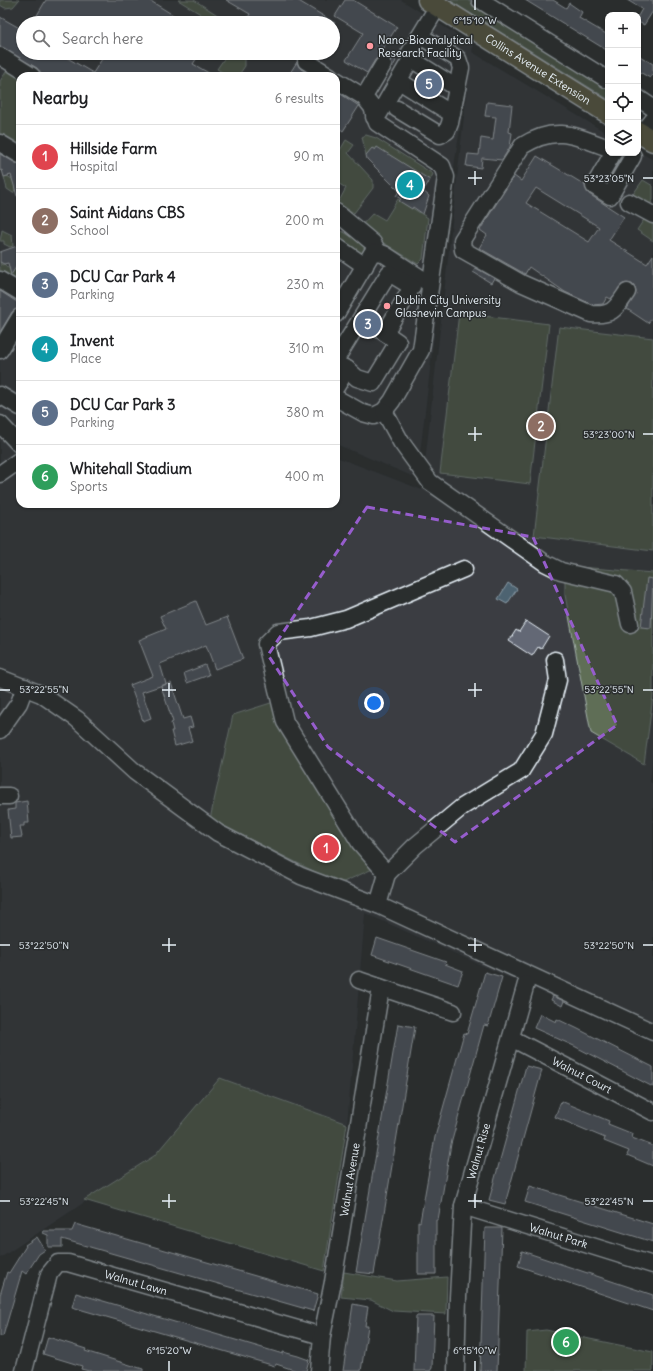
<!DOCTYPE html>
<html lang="en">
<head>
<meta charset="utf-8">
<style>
  :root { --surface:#fff; --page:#f2f2f2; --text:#202124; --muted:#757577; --line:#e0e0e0; --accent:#84575d }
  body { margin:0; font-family:Delius,sans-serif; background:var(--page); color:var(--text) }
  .controls { position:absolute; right:12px; top:12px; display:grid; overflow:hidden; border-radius:8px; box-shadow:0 1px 3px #0004 }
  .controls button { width:36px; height:36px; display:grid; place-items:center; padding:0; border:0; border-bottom:1px solid var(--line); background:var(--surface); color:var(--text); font:20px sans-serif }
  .you { position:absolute; left:374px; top:703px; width:14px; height:14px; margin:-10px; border:3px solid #fff; border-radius:50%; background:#1a73e8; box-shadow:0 0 0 6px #1a73e833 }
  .badge { display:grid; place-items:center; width:26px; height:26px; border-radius:50%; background:var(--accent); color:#fff; font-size:13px; font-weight:700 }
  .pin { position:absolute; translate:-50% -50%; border:2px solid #fff; box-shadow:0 1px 4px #0006 }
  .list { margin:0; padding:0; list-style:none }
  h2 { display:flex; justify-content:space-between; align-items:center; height:52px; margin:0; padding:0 16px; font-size:17px }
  h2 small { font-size:13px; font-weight:400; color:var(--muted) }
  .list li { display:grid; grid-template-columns:26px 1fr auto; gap:12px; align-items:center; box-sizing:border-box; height:64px; padding:0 16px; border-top:1px solid var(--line) }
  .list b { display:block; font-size:15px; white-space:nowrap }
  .list p { margin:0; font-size:13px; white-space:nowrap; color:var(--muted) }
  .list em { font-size:13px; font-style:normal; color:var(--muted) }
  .icon { flex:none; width:22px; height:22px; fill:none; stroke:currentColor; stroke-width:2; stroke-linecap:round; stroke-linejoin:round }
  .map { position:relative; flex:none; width:653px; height:1371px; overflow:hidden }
  .search { position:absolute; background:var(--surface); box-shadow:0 1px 3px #0004; left:16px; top:16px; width:324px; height:44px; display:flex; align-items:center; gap:10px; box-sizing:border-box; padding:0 14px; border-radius:22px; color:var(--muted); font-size:15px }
  .panel { position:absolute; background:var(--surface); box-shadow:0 1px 3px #0004; left:16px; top:72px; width:324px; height:436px; border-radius:12px }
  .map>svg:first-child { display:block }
</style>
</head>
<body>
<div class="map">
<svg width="653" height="1371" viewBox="0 0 653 1371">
  <rect width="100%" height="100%" fill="#2a2d2e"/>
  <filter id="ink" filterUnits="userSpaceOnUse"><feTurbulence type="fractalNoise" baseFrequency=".025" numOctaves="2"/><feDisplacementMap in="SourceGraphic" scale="8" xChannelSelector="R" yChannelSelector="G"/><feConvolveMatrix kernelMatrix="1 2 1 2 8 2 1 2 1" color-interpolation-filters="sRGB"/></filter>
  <g filter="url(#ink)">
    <!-- built -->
    <path fill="#3b3e43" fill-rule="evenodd" d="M0,0H401L473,45L472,52L608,134V153H638V151L653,160V750L650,782L653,784V1042L365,913L347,1124L220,1078L154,1156L0,1258ZM23,23H333V53H23ZM469,73L422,490L336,457V504H20V76H336V444L417,478L455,159Z"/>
    <!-- green -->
    <path fill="#5e6e57" stroke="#a3b0a8" d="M0,0H19L13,7L5,8L0,5Z
      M178,0H194L230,23H215Z
      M449,0H467L608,88V99Z
      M228,53H242L245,55V66L238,76H229L217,69Z
      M8,69L20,76V148L0,136V81Z
      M366,135L376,138L433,174L430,180L373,148L366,155L362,137Z
      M346,140L354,145L348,153L373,180V188L354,213L338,203L346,188L336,182V157Z
      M7,176L19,183L13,193L7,189L4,177Z
      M643,180L653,186V200L641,218L624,207Z
      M398,199L428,218L423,259L418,264L359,228L373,213L385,220Z
      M653,206V241L637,230Z
      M2,230L12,235L13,246L10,247L4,244V241H0Z
      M342,231L368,247L362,258L336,241Z
      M0,262L2,265L4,264L12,271L18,265L20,266V287L14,278L0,271Z
      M459,313L549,324L530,484L440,473Z
      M559,327L653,338V551L534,536Z
      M567,566L653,573V696L644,764L591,733L565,595V574Z
      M277,701L377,867L339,884L210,819L233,715Z
      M220,1078L347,1124L324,1271L84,1200L154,1156Z
      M344,1272L397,1281L447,1277L446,1314L393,1311L371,1300L341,1297Z
      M546,1330L653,1352V1371H526L527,1332Z"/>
    <!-- water -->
    <path fill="#4d6371" stroke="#8b9ca7" d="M508,583L517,589L507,604L498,599Z"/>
    <!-- building -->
    <path fill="#646775" stroke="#e8f1f8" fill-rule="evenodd" d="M46,0H149L186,23H46L36,17Z
      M226,0H297L335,23H245L250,14Z
      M345,0H353L397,27L381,51L396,61L392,68L391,60L384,56L375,60L367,73L346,60L363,33L335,16Z
      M525,0H553L566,8L569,3L582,12L579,18L608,35V51Z
      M627,0H653V11L644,25L638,22V16L642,9Z
      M0,17L23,30V53H59L93,73L102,59L93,53H200L193,64L214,76H41L37,68L0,47Z
      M638,55L653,64V73L650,78L638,71Z
      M297,62L301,69L312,76H288Z
      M336,91L359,106L343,131L336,126Z
      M487,102L512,105L509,132L512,133L510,147L502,160L482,158L481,168L466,166L468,154L479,155L481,138L493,140L496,117L485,116Z
      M377,147L430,180L423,191L429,196L423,214L413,207L412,209L399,201L401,199L396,196L399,191L367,159L366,155L372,148L375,150Z
      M0,154L20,165V196H17L11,175L4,177L2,170L0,171Z
      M537,156L585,185L589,194L624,217L609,240L647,264L653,255V317L648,323L627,309L636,293L635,288L632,284H623L611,299L607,297L603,304L593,305L565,292L529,267L525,274L479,248L487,235L480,230L486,220L514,176L521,181ZM536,188L599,227L589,242L526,203Z
      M20,245V261L11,275L8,263L4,264L0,262V252Z
      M476,268L494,278L491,283L473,272Z
      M0,291L20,304V308L12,312L0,332Z
      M647,578L653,579L651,628L641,627Z
      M196,601L206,625L227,617L243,659L215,669L206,645L160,664L166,684L142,692L151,718L143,721L130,685L153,676L139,640L166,629L160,616Z
      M526,621L549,636L541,649L538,647L532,656L509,641L516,630L519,632Z
      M205,665L209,675L187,683L184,673Z
      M171,683L183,719L190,717L193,727L188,728L192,741L175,746L171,731H173L171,723L173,722L161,686Z
      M27,801L29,823H24V826H20L22,837L11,838L8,810L15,809V803Z
      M377,938L446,962L445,964L463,971L458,985L372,955Z
      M485,972L502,977L488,1026L484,1025L451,1144L438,1220H436V1274H418V1221L420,1222L435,1137L464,1033L467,1034Z
      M553,996L564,1001L562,1006L551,1000Z
      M540,1014L556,1022L557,1019L576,1028L653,1067V1087L574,1046L534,1028Z
      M398,1024L415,1027L374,1274L356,1272Z
      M526,1066L542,1070L505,1204L489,1200Z
      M561,1101L609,1121L608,1124L633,1134L632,1138L653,1146V1166L627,1155L629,1151L604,1141L605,1138L555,1117Z
      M530,1186L653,1224V1242L525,1202Z
      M75,1224L318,1294L313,1311L62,1239V1247H48V1235L43,1233L44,1231H72Z
      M485,1228H502L497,1371H480Z
      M37,1237L45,1250L39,1254L26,1274L22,1271L3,1336H0V1295L7,1272L9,1273L26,1246L25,1245Z
      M522,1251L653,1295V1311L518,1266Z
      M76,1293L283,1354V1352L298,1356L309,1360L306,1371H297L276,1364L275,1366L72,1307Z
      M353,1304L368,1307L365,1326H368L361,1371H343Z
      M416,1316H434L432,1368L430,1371H414Z
      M48,1337L86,1349L85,1351L143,1369V1371H89L81,1369L82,1366L43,1354Z"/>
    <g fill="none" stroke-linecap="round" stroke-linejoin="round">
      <!-- minor casing -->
      <g stroke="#e8f1f8" stroke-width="19">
        <g id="minor">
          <path d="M480,0L608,80"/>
          <path d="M438,6L409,54L411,59L457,88"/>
          <path d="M0,56L32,76"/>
          <path d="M306,61L330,76"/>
          <path d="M336,80L364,97"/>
          <path d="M399,81L452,114"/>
          <path d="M638,98L653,108"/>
          <path d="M397,109L440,135L447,131L450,123L461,68L458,59L420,36"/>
          <path d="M374,117L379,114L411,59"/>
          <path d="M642,134L653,120"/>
          <path d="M0,143L20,155"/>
          <path d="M608,148C574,135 555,125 522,146L462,240L463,250L521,283L591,314C613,316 616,308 627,292"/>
          <path d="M613,153L594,186L610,196L633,156"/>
          <path d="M629,202L653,215"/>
          <path d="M336,212L373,243L378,252"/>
          <path d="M336,246L365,266"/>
          <path d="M0,280L20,292"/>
          <path d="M336,314L372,253L378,252L384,254L430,284"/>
          <path d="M362,317L385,333"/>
          <path d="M0,350L20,317"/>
          <path d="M336,359L389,273L412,287L385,333L398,342L373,383L357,378L347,369L336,364"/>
          <path d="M336,387L347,369"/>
          <path d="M0,395L20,407"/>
          <path d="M336,398L363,413L374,416L384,411L392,401L421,350L446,177L442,166L377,123L372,107L364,97L383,65"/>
          <path d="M384,411L401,442L430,482L545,563L561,571L616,584L623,592L630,624"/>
          <path d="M0,424L20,445"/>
          <path d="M0,474L20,460"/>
          <path d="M464,569L346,619L311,628L278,632L266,644L285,722L360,843L387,874L378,905L653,1032"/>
          <path d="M0,678L41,694L77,719L135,772L218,833L301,876L378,905"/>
          <path d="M0,730L19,703L25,687"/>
          <path d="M0,796H9"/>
          <path d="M387,874L415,846L462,807L521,771L544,734L558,680L555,660"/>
          <path d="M359,980L453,1012"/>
          <path id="s1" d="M511,1038L653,1112"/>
          <path id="s2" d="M463,1206L653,1265"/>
          <path id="s3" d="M24,1371L49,1274L58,1263H68L322,1336"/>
          <path id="s4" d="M319,1371L322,1336L333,1282L381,988"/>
          <path id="s5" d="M456,1371L458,1297L463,1206L526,984"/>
        </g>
      </g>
      <!-- major casing -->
      <g stroke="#e8f1f8" stroke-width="23">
        <g id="major">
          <path id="s6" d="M428,0L608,113"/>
          <path d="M638,132L653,141"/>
        </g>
      </g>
      <!-- minor -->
      <use href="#minor" stroke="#2a2d2e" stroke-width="16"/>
      <!-- major -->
      <use href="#major" stroke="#716d4b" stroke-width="20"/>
    </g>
  </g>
  <!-- marked area -->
  <path d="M0 0H653V1371H0ZM367,507L533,537L617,725L455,842L328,747L268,655Z" fill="#2a2d2e" fill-opacity=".55" fill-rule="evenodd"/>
  <path fill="none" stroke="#965dcd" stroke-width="3" stroke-dasharray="8 5" stroke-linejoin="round" d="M367,507L533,537L617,725L455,842L328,747L268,655Z"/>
  <!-- ticks -->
  <path fill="none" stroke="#e8f1f8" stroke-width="1.5" d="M475,0V10M475,171V185M468,178H482M643,178H653M475,427V441M468,434H482M643,434H653M169,683V697M475,683V697M0,690H10M162,690H176M468,690H482M643,690H653M169,938V952M475,938V952M0,945H10M162,945H176M468,945H482M643,945H653M169,1194V1208M475,1194V1208M0,1201H10M162,1201H176M468,1201H482M643,1201H653M169,1361V1371M475,1361V1371"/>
  <!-- markers -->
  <g fill="#ff9aa2" stroke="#2a2d2e" stroke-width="1.5">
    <circle cx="370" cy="46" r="4"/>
    <circle cx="387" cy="306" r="4"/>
  </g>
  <g text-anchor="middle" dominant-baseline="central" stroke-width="3" stroke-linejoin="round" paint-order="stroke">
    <!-- poi labels -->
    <g font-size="11" fill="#e8f1f8" stroke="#2a2d2e" text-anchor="start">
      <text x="378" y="40">Nano-Bioanalytical<tspan x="378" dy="13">Research Facility</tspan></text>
      <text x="395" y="300">Dublin City University<tspan x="395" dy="13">Glasnevin Campus</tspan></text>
    </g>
    <!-- street labels -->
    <g font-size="11" fill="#e8f1f8" stroke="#2a2d2e">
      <text stroke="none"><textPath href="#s6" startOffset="130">Collins Avenue Extension</textPath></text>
      <text stroke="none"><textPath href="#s1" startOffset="80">Walnut Court</textPath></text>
      <text stroke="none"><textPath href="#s5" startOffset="222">Walnut Rise</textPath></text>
      <text stroke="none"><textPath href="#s4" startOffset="194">Walnut Avenue</textPath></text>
      <text stroke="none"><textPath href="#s2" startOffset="100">Walnut Park</textPath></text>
      <text stroke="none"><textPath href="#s3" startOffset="195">Walnut Lawn</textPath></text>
    </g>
  </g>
  <g font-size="10" text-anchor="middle" fill="#e8f1f8" stroke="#2a2d2e" stroke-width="3" stroke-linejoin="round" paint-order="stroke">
    <text x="475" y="24">6°15'10"W</text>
    <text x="609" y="182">53°23'05"N</text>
    <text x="609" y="438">53°23'00"N</text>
    <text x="44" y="693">53°22'55"N</text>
    <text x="609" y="693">53°22'55"N</text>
    <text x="44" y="949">53°22'50"N</text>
    <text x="609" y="949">53°22'50"N</text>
    <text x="44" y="1205">53°22'45"N</text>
    <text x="609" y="1205">53°22'45"N</text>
    <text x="169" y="1354">6°15'20"W</text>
    <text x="475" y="1354">6°15'10"W</text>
  </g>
</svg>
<div class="controls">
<button>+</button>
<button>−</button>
<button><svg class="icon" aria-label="locate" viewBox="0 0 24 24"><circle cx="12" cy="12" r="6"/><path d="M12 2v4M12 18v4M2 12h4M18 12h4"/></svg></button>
<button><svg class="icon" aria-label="layers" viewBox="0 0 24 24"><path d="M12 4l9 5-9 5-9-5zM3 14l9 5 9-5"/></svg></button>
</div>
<div class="you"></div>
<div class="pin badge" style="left:326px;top:848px;background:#e0444e">1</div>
<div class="pin badge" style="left:541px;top:426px;background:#8d6e63">2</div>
<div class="pin badge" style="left:368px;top:324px;background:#5c6f8a">3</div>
<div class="pin badge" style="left:410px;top:185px;background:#0f9aa8">4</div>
<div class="pin badge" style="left:429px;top:84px;background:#5c6f8a">5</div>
<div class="pin badge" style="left:566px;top:1342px;background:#2e9e5b">6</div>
<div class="search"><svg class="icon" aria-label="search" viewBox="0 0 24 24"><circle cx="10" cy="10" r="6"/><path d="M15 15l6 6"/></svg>Search here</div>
<section class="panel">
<h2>Nearby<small>6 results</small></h2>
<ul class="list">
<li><span class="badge" style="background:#e0444e">1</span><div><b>Hillside Farm</b><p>Hospital</p></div><em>90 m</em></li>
<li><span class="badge" style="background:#8d6e63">2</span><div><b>Saint Aidans CBS</b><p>School</p></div><em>200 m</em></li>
<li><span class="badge" style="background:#5c6f8a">3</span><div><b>DCU Car Park 4</b><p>Parking</p></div><em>230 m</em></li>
<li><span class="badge" style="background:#0f9aa8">4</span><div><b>Invent</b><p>Place</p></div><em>310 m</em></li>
<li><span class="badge" style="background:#5c6f8a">5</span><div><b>DCU Car Park 3</b><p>Parking</p></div><em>380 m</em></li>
<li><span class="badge" style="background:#2e9e5b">6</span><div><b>Whitehall Stadium</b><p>Sports</p></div><em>400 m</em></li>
</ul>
</section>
</div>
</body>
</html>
